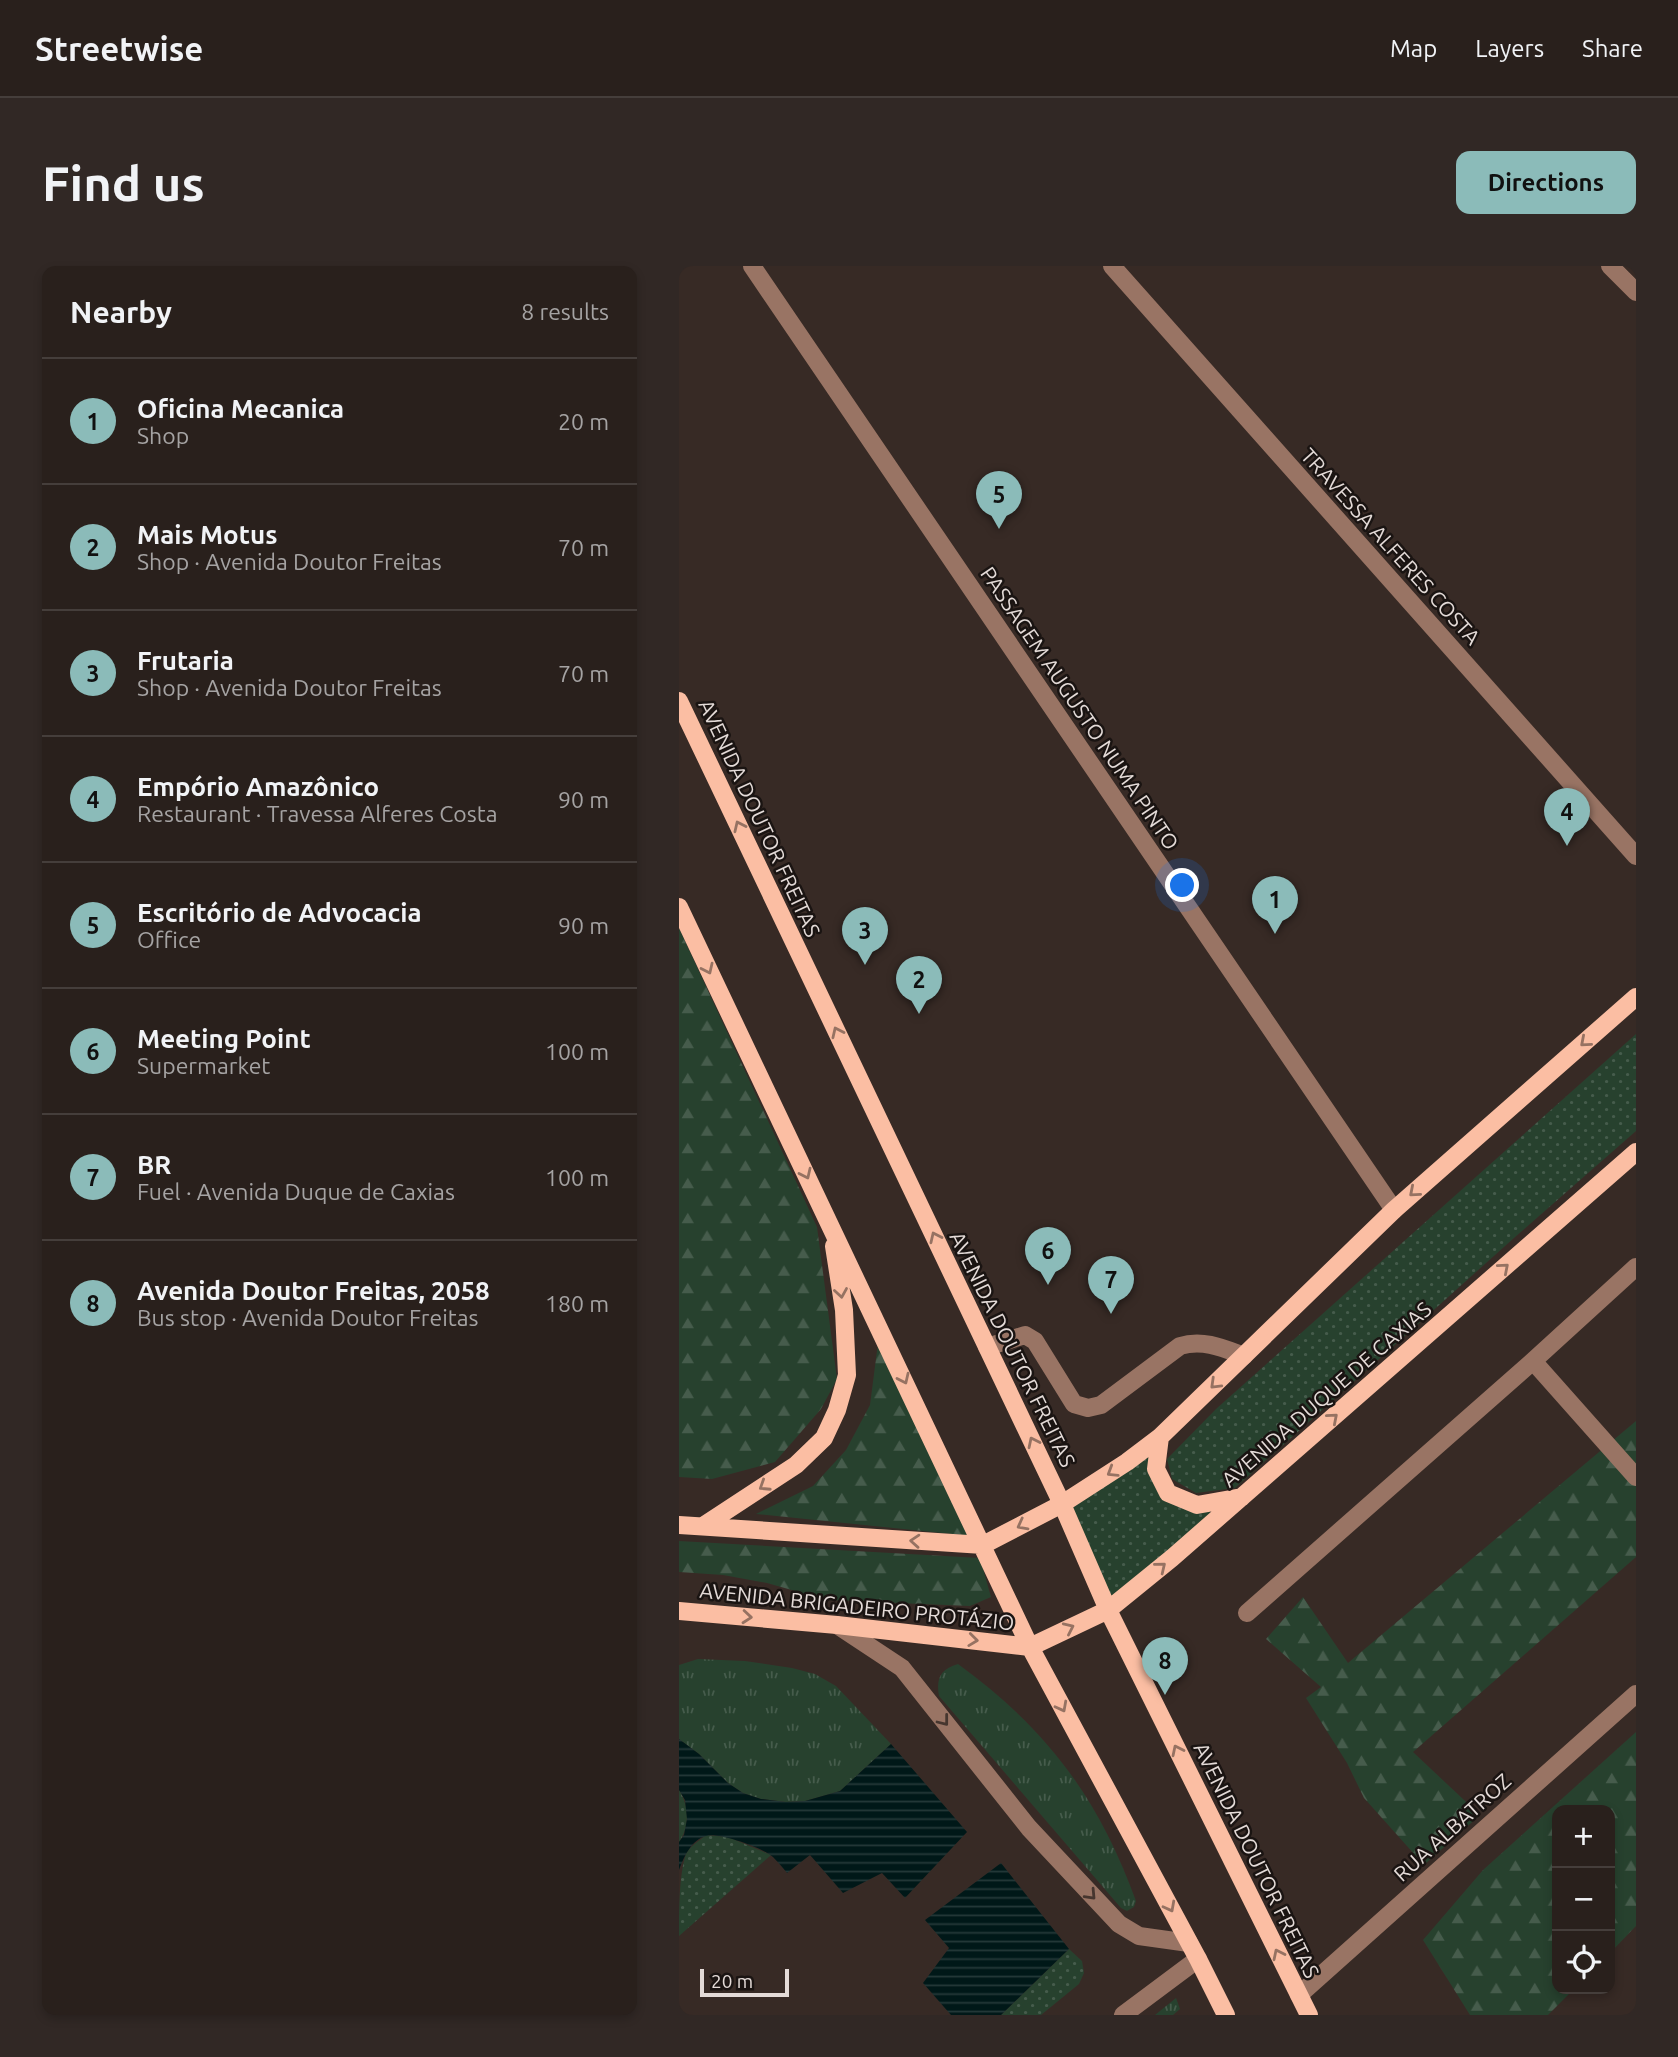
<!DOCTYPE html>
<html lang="en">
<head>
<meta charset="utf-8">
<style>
  :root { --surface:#29201c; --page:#312825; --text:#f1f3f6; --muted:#a5a3a3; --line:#453e3b; --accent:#8bbbb9 }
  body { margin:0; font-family:Ubuntu,sans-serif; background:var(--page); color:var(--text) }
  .controls { position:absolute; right:21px; bottom:21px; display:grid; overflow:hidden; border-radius:14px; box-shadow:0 4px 10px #0003 }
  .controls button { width:63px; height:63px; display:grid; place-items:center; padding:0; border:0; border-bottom:2px solid var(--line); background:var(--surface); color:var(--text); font:35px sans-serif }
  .scale { position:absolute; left:21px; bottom:18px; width:89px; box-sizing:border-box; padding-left:7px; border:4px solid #e4dbd8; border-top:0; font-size:19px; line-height:24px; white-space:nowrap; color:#e4dbd8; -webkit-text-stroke:5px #1a1412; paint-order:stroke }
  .you { position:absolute; left:504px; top:620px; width:24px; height:24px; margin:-18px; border:5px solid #fff; border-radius:50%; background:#1a73e8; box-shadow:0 0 0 10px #1a73e833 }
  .badge { display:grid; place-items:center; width:46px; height:46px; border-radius:50%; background:var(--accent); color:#111; font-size:23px; font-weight:700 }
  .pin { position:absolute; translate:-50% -58px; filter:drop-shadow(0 2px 4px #0008) }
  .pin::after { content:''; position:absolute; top:37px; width:24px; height:21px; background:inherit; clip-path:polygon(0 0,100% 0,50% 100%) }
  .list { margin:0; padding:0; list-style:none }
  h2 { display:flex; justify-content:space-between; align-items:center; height:91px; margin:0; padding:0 28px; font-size:30px }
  h2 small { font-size:23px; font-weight:400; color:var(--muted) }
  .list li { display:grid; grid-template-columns:46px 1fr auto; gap:21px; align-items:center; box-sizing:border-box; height:126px; padding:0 28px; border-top:2px solid var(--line) }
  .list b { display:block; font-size:26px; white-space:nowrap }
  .list p { margin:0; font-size:23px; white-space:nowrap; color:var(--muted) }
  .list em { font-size:23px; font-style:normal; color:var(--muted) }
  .icon { flex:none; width:38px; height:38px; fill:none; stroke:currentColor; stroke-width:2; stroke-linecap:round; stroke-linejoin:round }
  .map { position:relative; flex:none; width:957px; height:1749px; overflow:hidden; border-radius:14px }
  header { display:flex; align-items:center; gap:42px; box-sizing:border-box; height:98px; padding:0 35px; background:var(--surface); border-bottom:2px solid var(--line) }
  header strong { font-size:33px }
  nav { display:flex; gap:38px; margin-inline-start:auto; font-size:24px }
  .intro { display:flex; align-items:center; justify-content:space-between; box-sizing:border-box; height:168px; padding:0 42px }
  h1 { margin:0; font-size:49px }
  .button { padding:18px 32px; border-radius:14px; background:var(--accent); color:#111; font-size:24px; font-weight:700 }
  main { display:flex; gap:42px; padding:0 42px }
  aside { flex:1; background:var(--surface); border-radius:14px; box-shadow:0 4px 10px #0003 }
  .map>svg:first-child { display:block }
</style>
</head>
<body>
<header>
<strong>Streetwise</strong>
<nav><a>Map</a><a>Layers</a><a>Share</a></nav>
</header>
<div class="intro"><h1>Find us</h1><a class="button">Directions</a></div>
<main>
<aside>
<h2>Nearby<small>8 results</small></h2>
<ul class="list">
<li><span class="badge">1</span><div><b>Oficina Mecanica</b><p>Shop</p></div><em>20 m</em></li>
<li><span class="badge">2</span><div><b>Mais Motus</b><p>Shop · Avenida Doutor Freitas</p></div><em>70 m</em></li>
<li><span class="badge">3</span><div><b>Frutaria</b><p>Shop · Avenida Doutor Freitas</p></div><em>70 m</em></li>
<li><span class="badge">4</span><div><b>Empório Amazônico</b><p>Restaurant · Travessa Alferes Costa</p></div><em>90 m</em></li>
<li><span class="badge">5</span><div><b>Escritório de Advocacia</b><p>Office</p></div><em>90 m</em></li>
<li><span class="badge">6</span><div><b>Meeting Point</b><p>Supermarket</p></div><em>100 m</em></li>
<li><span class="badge">7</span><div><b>BR</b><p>Fuel · Avenida Duque de Caxias</p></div><em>100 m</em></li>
<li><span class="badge">8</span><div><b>Avenida Doutor Freitas, 2058</b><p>Bus stop · Avenida Doutor Freitas</p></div><em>180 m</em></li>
</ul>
</aside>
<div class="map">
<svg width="957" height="1749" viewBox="0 0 957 1749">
  <defs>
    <pattern id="grass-tufts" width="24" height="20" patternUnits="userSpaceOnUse" patternTransform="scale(1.75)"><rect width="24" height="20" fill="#27412e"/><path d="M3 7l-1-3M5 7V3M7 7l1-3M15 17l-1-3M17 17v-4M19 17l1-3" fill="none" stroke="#465c4c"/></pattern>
    <pattern id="forest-firs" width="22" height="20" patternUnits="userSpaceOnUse" patternTransform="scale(1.75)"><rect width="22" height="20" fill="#27412e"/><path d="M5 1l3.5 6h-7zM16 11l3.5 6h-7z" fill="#465c4c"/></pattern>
    <pattern id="park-dots" width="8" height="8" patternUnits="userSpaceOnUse" patternTransform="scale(1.75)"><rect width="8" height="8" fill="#27412e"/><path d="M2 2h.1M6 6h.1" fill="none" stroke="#465c4c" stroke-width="1.8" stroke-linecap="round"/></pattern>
    <pattern id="water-rules" width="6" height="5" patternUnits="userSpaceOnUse" patternTransform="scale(1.75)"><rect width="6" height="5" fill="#001818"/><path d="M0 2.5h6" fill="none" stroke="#253939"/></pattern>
  </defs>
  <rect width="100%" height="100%" fill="#372a25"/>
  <!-- grass -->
  <path fill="url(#grass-tufts)" d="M19,1393L66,1395L113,1402L136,1408L157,1420L212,1478L161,1525L126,1535L107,1536L82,1533L64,1527L49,1517L20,1488L0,1473V1399Z
    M279,1398C368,1463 419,1531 457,1635L455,1641L448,1645L442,1642L260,1430C257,1413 261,1403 279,1398Z
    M497,1732L501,1743L494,1749H476Z"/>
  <!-- forest -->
  <path fill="url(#forest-firs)" d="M0,662L138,961L158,1113L142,1143L96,1196L33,1213L0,1211Z
    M199,1077L293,1270L77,1248L134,1220L167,1184L191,1139Z
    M957,1155V1291L734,1486L801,1549L745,1599L685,1532L668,1497L627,1432L642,1421L587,1373L624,1331L669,1397Z
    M0,1275L301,1292L312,1331L291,1340L148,1334L88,1317L44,1309L0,1306Z
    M957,1466V1660L931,1687V1544H878V1723H895L869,1749H791L744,1674L804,1604Z"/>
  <!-- park -->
  <path fill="url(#park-dots)" d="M957,768V865L835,972L556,1222L517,1227L493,1213L488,1193L537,1143Z
    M472,1185L475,1213L516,1246H538L433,1332L393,1241Z
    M0,1524C10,1540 11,1560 0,1576Z
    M27,1569L49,1571L92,1589L0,1670C0,1646 0,1608 7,1588C11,1580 20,1575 27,1569Z
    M390,1683L403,1695L405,1707L400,1718L362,1749H322Z"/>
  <!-- water -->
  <path fill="url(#water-rules)" d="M0,1473L20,1488L49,1517L64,1527L82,1533L107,1536L126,1535L161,1525L212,1478L288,1566L226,1632L203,1607L164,1627L131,1589L108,1607C104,1602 99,1596 94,1591C84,1582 39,1566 27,1570C12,1574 5,1591 0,1604V1576L5,1569L8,1553L6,1534L0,1524Z
    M322,1597L390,1683L322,1749H272L244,1717L270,1682L246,1654Z"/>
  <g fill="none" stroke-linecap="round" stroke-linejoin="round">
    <!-- minor -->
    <path stroke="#997464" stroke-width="18" d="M73,0L715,944
      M433,0L957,590
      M931,0L957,26
      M308,1081L346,1069L356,1075L395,1138L409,1142L422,1139L501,1080C524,1073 544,1082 565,1090
      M854,1095L957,1211
      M568,1347L854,1095L957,1001
      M158,1359L223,1402L350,1562L440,1658L460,1670L510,1677
      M620,1729L957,1428
      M444,1749L519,1693"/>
    <!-- major -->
    <path stroke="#fbbea3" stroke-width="18" d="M0,435L383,1238L429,1344L630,1749
      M0,641L351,1381L519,1693L547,1749
      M481,1171L477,1203L489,1227L518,1239L563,1231
      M0,1259L304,1279L383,1238L448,1196L481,1171L715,944L957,731
      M24,1260L117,1199L145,1172L158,1144L168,1109L165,1044L155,980
      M0,1345L158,1359L351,1381
      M351,1381L429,1344L493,1292L957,886"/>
  </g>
  <!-- one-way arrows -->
  <defs><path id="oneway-chevron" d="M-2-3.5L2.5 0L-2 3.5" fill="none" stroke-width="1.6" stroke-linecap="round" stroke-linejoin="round" transform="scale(1.75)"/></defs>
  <g stroke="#967262">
    <use href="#oneway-chevron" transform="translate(60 560) rotate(-115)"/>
    <use href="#oneway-chevron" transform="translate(29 703) rotate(65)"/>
    <use href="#oneway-chevron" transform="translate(158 766) rotate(-115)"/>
    <use href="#oneway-chevron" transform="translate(906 776) rotate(139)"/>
    <use href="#oneway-chevron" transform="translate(127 908) rotate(65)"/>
    <use href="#oneway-chevron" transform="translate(735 926) rotate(139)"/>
    <use href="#oneway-chevron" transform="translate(256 971) rotate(-115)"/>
    <use href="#oneway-chevron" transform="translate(825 1002) rotate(-41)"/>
    <use href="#oneway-chevron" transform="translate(162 1027) rotate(81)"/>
    <use href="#oneway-chevron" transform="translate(225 1113) rotate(65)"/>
    <use href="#oneway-chevron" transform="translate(536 1118) rotate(136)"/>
    <use href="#oneway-chevron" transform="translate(654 1152) rotate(-41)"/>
    <use href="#oneway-chevron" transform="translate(354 1176) rotate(-116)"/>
    <use href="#oneway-chevron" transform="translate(433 1206) rotate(148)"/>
    <use href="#oneway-chevron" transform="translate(85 1220) rotate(147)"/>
    <use href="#oneway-chevron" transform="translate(343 1259) rotate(152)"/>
    <use href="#oneway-chevron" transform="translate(236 1275) rotate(-176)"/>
    <use href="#oneway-chevron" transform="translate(482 1301) rotate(-39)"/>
    <use href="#oneway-chevron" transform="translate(68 1351) rotate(5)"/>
    <use href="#oneway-chevron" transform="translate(390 1362) rotate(-25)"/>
    <use href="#oneway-chevron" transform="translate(294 1374) rotate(7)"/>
    <use href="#oneway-chevron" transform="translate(383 1441) rotate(62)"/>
    <use href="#oneway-chevron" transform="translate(498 1484) rotate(-116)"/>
    <use href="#oneway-chevron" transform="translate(491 1641) rotate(62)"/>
    <use href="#oneway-chevron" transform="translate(599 1688) rotate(-116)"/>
  </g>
  <g stroke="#46362f">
    <use href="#oneway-chevron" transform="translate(265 1455) rotate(52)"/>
    <use href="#oneway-chevron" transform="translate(412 1629) rotate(47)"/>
  </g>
  <g text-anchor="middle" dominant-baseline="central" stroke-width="5" stroke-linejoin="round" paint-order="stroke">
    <!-- street labels -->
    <g font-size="21" fill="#e4dbd8" stroke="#1a1412">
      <text transform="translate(712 280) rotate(48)">TRAVESSA ALFERES COSTA</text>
      <text transform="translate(401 442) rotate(56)">PASSAGEM AUGUSTO NUMA PINTO</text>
      <text transform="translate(81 552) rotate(65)">AVENIDA DOUTOR FREITAS</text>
      <text transform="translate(334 1083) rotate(64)">AVENIDA DOUTOR FREITAS</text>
      <text transform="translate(647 1128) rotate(-41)">AVENIDA DUQUE DE CAXIAS</text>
      <text transform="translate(178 1340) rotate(6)">AVENIDA BRIGADEIRO PROTÁZIO</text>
      <text transform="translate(773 1561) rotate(-42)">RUA ALBATROZ</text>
      <text transform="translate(578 1594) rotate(64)">AVENIDA DOUTOR FREITAS</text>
    </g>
  </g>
</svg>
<div class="controls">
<button>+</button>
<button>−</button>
<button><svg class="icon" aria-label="locate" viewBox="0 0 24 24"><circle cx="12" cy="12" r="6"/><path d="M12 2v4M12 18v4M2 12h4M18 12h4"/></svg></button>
</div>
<div class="scale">20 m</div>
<div class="you"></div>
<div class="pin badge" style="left:596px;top:668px">1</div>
<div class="pin badge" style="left:240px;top:748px">2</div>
<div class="pin badge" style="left:186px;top:699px">3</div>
<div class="pin badge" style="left:888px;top:580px">4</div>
<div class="pin badge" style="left:320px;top:263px">5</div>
<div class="pin badge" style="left:369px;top:1019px">6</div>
<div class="pin badge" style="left:432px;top:1048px">7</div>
<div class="pin badge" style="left:486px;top:1429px">8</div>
</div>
</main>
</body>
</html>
